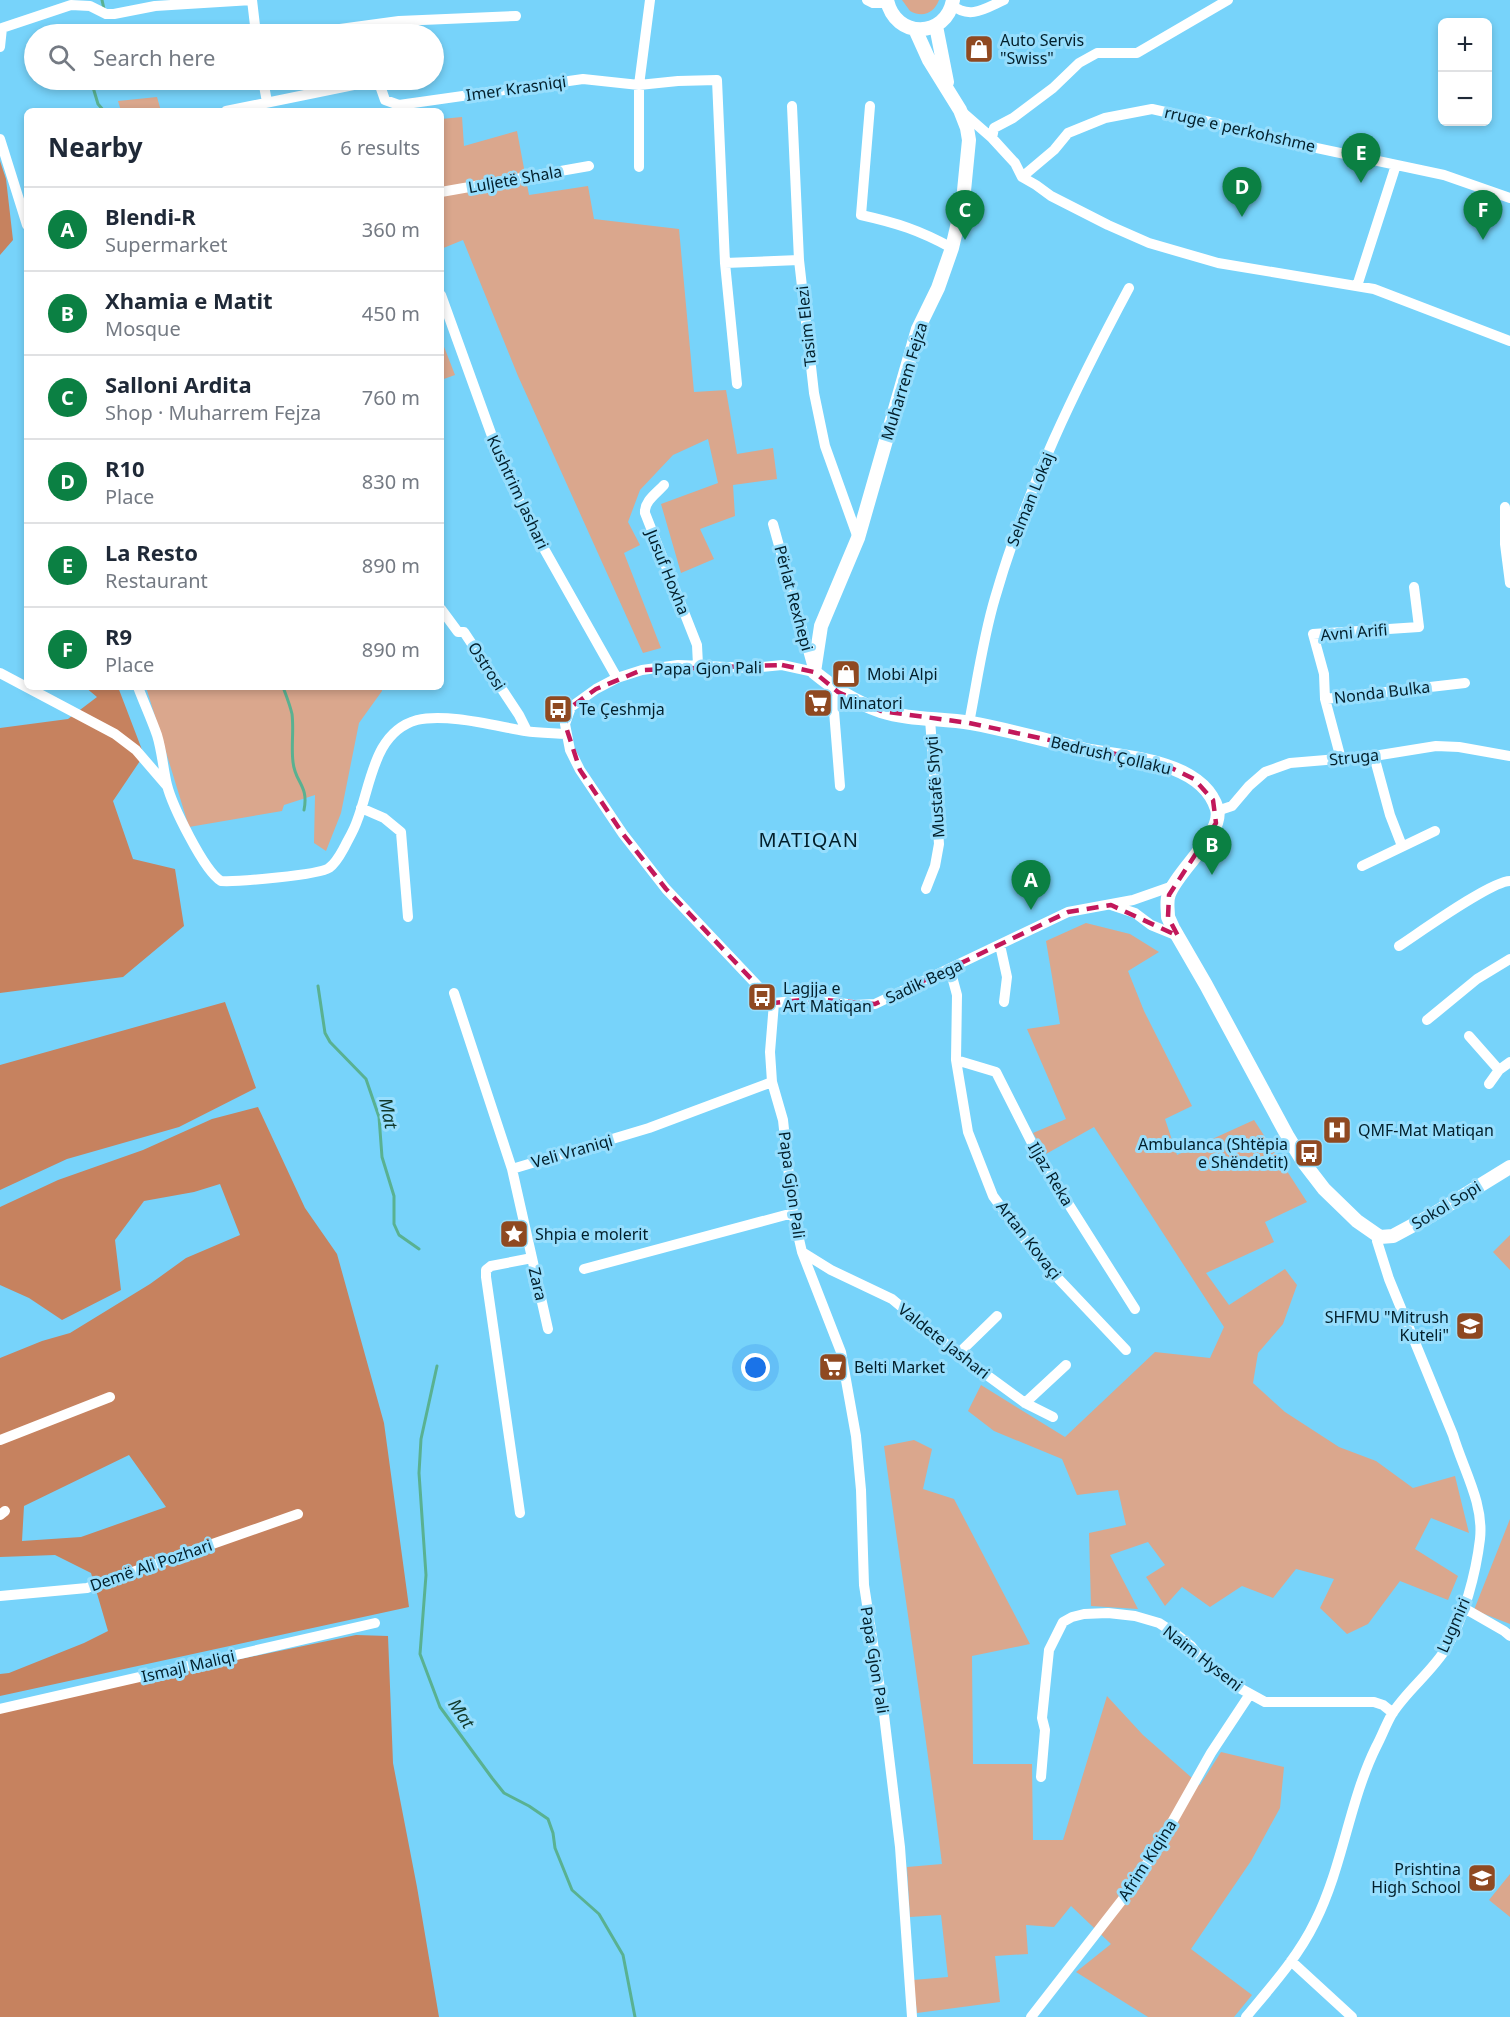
<!DOCTYPE html>
<html lang="en">
<head>
<meta charset="utf-8">
<style>
  :root { --surface:#fff; --page:#f2f2f3; --text:#1f2937; --muted:#747a83; --line:#e0e1e3; --accent:#0b8043 }
  body { margin:0; font-family:"Noto Sans",sans-serif; background:var(--page); color:var(--text) }
  .controls { position:absolute; right:18px; top:18px; display:grid; overflow:hidden; border-radius:9px; box-shadow:0 3px 9px #0003 }
  .controls button { width:54px; height:54px; display:grid; place-items:center; padding:0; border:0; border-bottom:2px solid var(--line); background:var(--surface); color:var(--text); font:30px sans-serif }
  .you { position:absolute; left:756px; top:1368px; width:21px; height:21px; margin:-15px; border:4px solid #fff; border-radius:50%; background:#1a73e8; box-shadow:0 0 0 9px #1a73e833 }
  .badge { display:grid; place-items:center; width:39px; height:39px; border-radius:50%; background:var(--accent); color:#fff; font-size:20px; font-weight:700 }
  .pin { position:absolute; translate:-50% -50px; filter:drop-shadow(0 2px 3px #0008) }
  .pin::after { content:''; position:absolute; top:32px; width:21px; height:18px; background:inherit; clip-path:polygon(0 0,100% 0,50% 100%) }
  .list { margin:0; padding:0; list-style:none }
  h2 { display:flex; justify-content:space-between; align-items:center; height:78px; margin:0; padding:0 24px; font-size:26px }
  h2 small { font-size:20px; font-weight:400; color:var(--muted) }
  .list li { display:grid; grid-template-columns:39px 1fr auto; gap:18px; align-items:center; box-sizing:border-box; height:84px; padding:0 24px; border-top:2px solid var(--line) }
  .list b { display:block; font-size:22px; white-space:nowrap }
  .list p { margin:0; font-size:20px; white-space:nowrap; color:var(--muted) }
  .list em { font-size:20px; font-style:normal; color:var(--muted) }
  .icon { flex:none; width:33px; height:33px; fill:none; stroke:currentColor; stroke-width:2; stroke-linecap:round; stroke-linejoin:round }
  .map { position:relative; flex:none; width:1510px; height:2017px; overflow:hidden }
  .search { position:absolute; background:var(--surface); box-shadow:0 3px 9px #0003; left:24px; top:24px; width:420px; height:66px; display:flex; align-items:center; gap:15px; box-sizing:border-box; padding:0 21px; border-radius:33px; color:var(--muted); font-size:22px }
  .panel { position:absolute; background:var(--surface); box-shadow:0 3px 9px #0003; left:24px; top:108px; width:420px; height:582px; border-radius:9px }
  .map>svg:first-child { display:block }
</style>
</head>
<body>
<div class="map">
<svg width="1510" height="2017" viewBox="0 0 1510 2017">
  <rect width="100%" height="100%" fill="#77d3fa"/>
  <!-- green -->
  <path fill="#daa78d" d="M902,0H939C934,13 923,18 910,11Z
    M157,97L161,111H121L118,101Z
    M462,117L464,146L517,131L529,195L588,186L594,219L679,229L694,392L726,390L737,454L773,448L777,479L733,485L735,516L700,529L714,559L681,573L661,504L718,483L708,439L673,455L640,490L628,522L640,545L624,553L661,648L643,653L518,376L463,240L441,249V119Z
    M441,339L455,375L441,380Z
    M146,687H382V691L359,723L341,813L326,851L314,843L315,795L284,805L282,811L189,827Z
    M1086,923L1130,934L1159,952L1128,971L1144,1011L1192,1106L1165,1119L1177,1155L1254,1120L1307,1202L1265,1222L1274,1242L1206,1273L1229,1305L1285,1269L1297,1285L1283,1324L1258,1353L1253,1383L1285,1412L1339,1447L1376,1461L1413,1488L1455,1476L1469,1533L1431,1518L1415,1549L1458,1576L1448,1600L1400,1581L1368,1624L1347,1634L1320,1608L1334,1579L1296,1569L1273,1598L1242,1586L1210,1607L1182,1587L1165,1606L1146,1577L1165,1565L1148,1542L1110,1555L1138,1609L1091,1606L1089,1533L1126,1525L1118,1490L1077,1495L1062,1459L994,1431L968,1411L981,1385L1065,1437L1155,1352L1210,1358L1224,1327L1094,1127L1046,1154L1033,1133L1066,1119L1027,1029L1060,1024L1046,941Z
    M1510,1235V1270L1493,1252Z
    M914,1440L932,1449L923,1489L954,1499L1030,1644L972,1656L973,1764H1032L1033,1840H1063L1107,1696L1143,1735L1200,1785L1221,1752L1284,1767L1280,1808L1251,1861L1191,1949L1252,1995L1234,2017H1148L1076,1972L1111,1944L1071,1906L1054,1927L1026,1925L1028,1954L995,1956L1000,2002L917,2013L913,1980L948,1977L941,1915L910,1917L907,1867L942,1864C925,1724 903,1586 884,1446Z
    M1510,1519V1624L1474,1610Z
    M1510,1874V1917L1489,1900Z"/>
  <!-- forest -->
  <path fill="#c6825f" fill-rule="evenodd" d="M0,161L6,179L13,240L0,255Z
    M85,687H118L144,755L113,801L133,859L175,869L184,926L123,977L0,993V728L68,719L97,697Z
    M225,1002L256,1088L179,1127L67,1159L0,1190V1065Z
    M258,1107L305,1208L337,1254L384,1423L409,1607L0,1696V1674L9,1673L84,1643L108,1631L91,1573L55,1555L0,1557V1358L42,1341L70,1333L150,1284L186,1258L240,1235L220,1184L194,1192L144,1201L115,1240L121,1290L62,1320L29,1298L0,1285V1207L58,1180L143,1150L212,1119ZM129,1455L166,1507L81,1537L22,1541L24,1506Z
    M356,1635L388,1636L393,1763L417,1887L439,2017H0V1711L30,1703Z"/>
  <g fill="none" stroke-linecap="round" stroke-linejoin="round">
    <!-- stream -->
    <path stroke="#59b191" stroke-width="3" d="M102,0L104,9
      M104,29L105,34
      M97,80L92,84L98,104L104,111
      M283,687C286,695 290,705 292,714C294,730 291,746 293,762C295,783 309,785 304,810
      M318,986L325,1033L330,1042L366,1079L379,1117L382,1157L394,1196V1224L399,1235L419,1249
      M437,1366L421,1439L419,1473L426,1575L420,1654L440,1707L492,1778L504,1793L529,1806L548,1819L553,1833L555,1848L572,1890L599,1914L623,1955L635,2017"/>
    <!-- minor -->
    <path stroke="#fff" stroke-width="10" d="M252,0L256,34
      M867,0L873,3H888
      M952,5C970,20 986,8 1004,0
      M303,34L399,21L516,16
      M0,47L2,28L71,5L90,6L106,14H114L155,6L252,0
      M263,80L267,102
      M792,106L799,260L814,393L825,446L858,538
      M870,106L861,215C897,223 919,230 952,248
      M960,110L992,138L994,128L1013,118L1053,88L1079,63L1097,53H1137L1228,0
      M226,111L378,80L385,100L399,105L583,79L639,85L678,81L717,80L725,263L737,384
      M992,138L1015,163L1022,177L1036,185L1051,196L1108,225L1149,243L1218,263L1374,289L1510,341
      M0,139L27,225
      M639,167V85L650,0
      M1022,177L1054,150L1068,133L1105,118L1152,109L1219,124L1236,131L1444,175L1510,198
      M441,192L589,166
      M725,263L799,260
      M1357,286L1396,165
      M441,295L505,472L534,531L617,678
      M664,485C657,493 644,501 645,513L697,645L698,665
      M1505,507V544L1510,583
      M773,524L814,672L782,665L753,668L678,665L642,670L617,678L596,689L571,707L565,724L570,750L580,770L623,834L666,889L774,1003L770,1052L772,1082L783,1120L793,1213L802,1252L841,1352L856,1436L861,1490L864,1585L884,1715L900,1847L912,2017
      M441,609L458,632H464L519,715L527,731
      M0,673L115,734L136,750L167,786
      M138,687C144,703 151,718 157,735C162,751 163,768 167,785C172,805 204,871 221,881C237,882 319,875 329,868C337,862 341,853 345,846C349,838 354,830 357,821C371,786 373,732 417,720C447,713 495,726 525,731C539,733 552,733 566,734
      M838,692L834,711L840,786
      M1325,699L1465,683
      M969,723C977,682 983,638 995,598C1026,490 1076,387 1129,288
      M1374,756L1390,815L1402,846
      M1341,759L1325,699L1324,674L1313,634L1419,627L1414,587
      M361,808L384,818L401,832L408,917
      M1217,811L1232,806L1249,786L1265,772L1290,763L1374,756L1436,746L1459,747L1510,756
      M1362,866L1435,831
      M926,889L935,866L939,844L930,719
      M1111,905L1135,913L1151,925L1178,936
      M1000,945L1007,977L1004,1002
      M1399,946C1419,933 1491,881 1510,881
      M950,969L957,995L956,1060L968,1132L993,1196L1036,1255L1126,1350
      M454,993L512,1169L548,1329
      M774,1003L812,999L854,1005L875,1004L1068,912L1133,900L1173,886
      M1427,1020L1477,979L1510,959
      M1469,1036L1499,1070
      M956,1060L996,1072L1040,1159L1135,1309
      M1489,1084L1499,1070L1510,1062
      M512,1169L649,1128L772,1082
      M802,1252L831,1270L892,1299L958,1354L1025,1403L1053,1417
      M584,1269L793,1213
      M958,1354L997,1316
      M1025,1403L1066,1365
      M0,1440L110,1397
      M520,1513L486,1277V1270L491,1266L532,1258
      M0,1515L5,1511
      M0,1596L87,1588L298,1514
      M1464,1608L1504,1631L1510,1636
      M0,1709L375,1623
      M1041,1777L1045,1730L1042,1718L1049,1650L1063,1622L1072,1617L1084,1614L1108,1613L1135,1616L1159,1623L1176,1634L1191,1646L1202,1659L1234,1685L1265,1702H1374L1383,1705L1393,1713
      M1291,1961L1352,2017
      M1031,2017L1133,1886L1166,1833L1211,1753L1250,1694
      M1246,2017C1271,1987 1298,1957 1315,1922C1343,1866 1349,1802 1376,1747C1382,1736 1386,1724 1392,1714C1407,1690 1432,1672 1447,1647C1464,1618 1476,1573 1480,1539C1484,1503 1463,1469 1453,1435L1389,1279L1377,1241L1380,1237"/>
    <!-- tertiary -->
    <path stroke="#fff" stroke-width="14" d="M887,0C895,39 946,39 953,0
      M936,26L947,82
      M915,29L929,60L960,110L967,128L969,140L963,201L952,248L938,288L918,329L858,538L821,626L814,672C835,689 854,702 881,711C909,720 941,718 971,723C1010,730 1048,741 1086,750C1126,758 1202,760 1217,809C1224,833 1177,871 1169,894C1166,901 1168,909 1168,917L1173,928L1206,985L1288,1137L1304,1163L1324,1189L1357,1221L1380,1237L1393,1236L1432,1215L1510,1167"/>
  </g>
  <!-- marked area -->
  <path fill="none" stroke="#c2185b" stroke-width="4.5" stroke-dasharray="12 8" stroke-linejoin="round" d="M782,665L814,672L838,692L881,711L969,723L1163,764L1194,779L1213,800L1216,823L1169,895L1168,917L1178,936L1111,905L1068,912L875,1004L812,999L774,1003L666,889L623,834L580,770L565,724L571,707L596,689L642,670Z"/>
  <!-- icons -->
  <defs>
    <g id="shop-square" transform="scale(1.5)"><rect x="-9" y="-9" width="18" height="18" rx="4" fill="#8f4921" stroke="#97defd"/><path d="M-5-2.5h2.3a2.7 3.5 0 0 1 5.4 0H5L5.5 6h-11ZM-1.5-2.5h3a1.5 2.3 0 0 0-3 0Z" fill="#fff"/></g>
    <g id="supermarket-square" transform="scale(1.5)"><rect x="-9" y="-9" width="18" height="18" rx="4" fill="#8f4921" stroke="#97defd"/><path d="M-6-5.5h2.5l.6 2H6L4.5 2H-2.5L-4.4-4H-6ZM-1.5 3.2a1.3 1.3 0 1 0 .1 0ZM3 3.2a1.3 1.3 0 1 0 .1 0Z" fill="#fff"/></g>
    <g id="bus-square" transform="scale(1.5)"><rect x="-9" y="-9" width="18" height="18" rx="4" fill="#8f4921" stroke="#97defd"/><path d="M-5-6H5V4H4V6H2V4H-2V6H-4V4H-5ZM-3.5-4V0h7V-4ZM-3.5 1.2v1.5H-2V1.2ZM2 1.2v1.5H3.5V1.2Z" fill="#fff"/></g>
    <g id="hospital-square" transform="scale(1.5)"><rect x="-9" y="-9" width="18" height="18" rx="4" fill="#8f4921" stroke="#97defd"/><path d="M-5-5h3v3.5h4V-5h3V5h-3V1.5h-4V5h-3Z" fill="#fff"/></g>
    <g id="sight-square" transform="scale(1.5)"><rect x="-9" y="-9" width="18" height="18" rx="4" fill="#8f4921" stroke="#97defd"/><path d="M0-6L1.8-2.2L6-1.7L2.9 1.2L3.7 5.4L0 3.3L-3.7 5.4L-2.9 1.2L-6-1.7L-1.8-2.2Z" fill="#fff"/></g>
    <g id="school-square" transform="scale(1.5)"><rect x="-9" y="-9" width="18" height="18" rx="4" fill="#8f4921" stroke="#97defd"/><path d="M0-5L7-2L0 1L-7-2ZM-4 1L0 2.5L4 1V4Q0 6-4 4Z" fill="#fff"/></g>
  </defs>
  <g fill-rule="evenodd">
    <use href="#shop-square" x="979" y="49"/>
    <use href="#shop-square" x="846" y="674"/>
    <use href="#supermarket-square" x="818" y="703"/>
    <use href="#bus-square" x="558" y="709"/>
    <use href="#bus-square" x="762" y="997"/>
    <use href="#hospital-square" x="1337" y="1130"/>
    <use href="#bus-square" x="1309" y="1153"/>
    <use href="#sight-square" x="514" y="1234"/>
    <use href="#school-square" x="1470" y="1326"/>
    <use href="#supermarket-square" x="833" y="1367"/>
    <use href="#school-square" x="1482" y="1878"/>
  </g>
  <g text-anchor="middle" dominant-baseline="central" stroke-width="6" stroke-linejoin="round" paint-order="stroke">
    <!-- poi labels -->
    <g font-size="16" fill="#021f2b" stroke="#97defd" text-anchor="start">
      <text x="1000" y="40">Auto Servis<tspan x="1000" dy="18">"Swiss"</tspan></text>
      <text x="867" y="674">Mobi Alpi</text>
      <text x="839" y="703">Minatori</text>
      <text x="579" y="709">Te Çeshmja</text>
      <text x="783" y="988">Lagjja e<tspan x="783" dy="18">Art Matiqan</tspan></text>
      <text x="1358" y="1130">QMF-Mat Matiqan</text>
      <text x="1288" y="1144" text-anchor="end">Ambulanca (Shtëpia<tspan x="1288" dy="18">e Shëndetit)</tspan></text>
      <text x="535" y="1234">Shpia e molerit</text>
      <text x="1449" y="1317" text-anchor="end">SHFMU "Mitrush<tspan x="1449" dy="18">Kuteli"</tspan></text>
      <text x="854" y="1367">Belti Market</text>
      <text x="1461" y="1869" text-anchor="end">Prishtina<tspan x="1461" dy="18">High School</tspan></text>
    </g>
    <!-- street labels -->
    <g font-size="16" fill="#021f2b" stroke="#97defd">
      <text transform="translate(516 88) rotate(-8)">Imer Krasniqi</text>
      <text transform="translate(1240 129) rotate(13)">rruge e perkohshme</text>
      <text transform="translate(515 179) rotate(-10)">Luljetë Shala</text>
      <text transform="translate(806 326) rotate(-96)">Tasim Elezi</text>
      <text transform="translate(904 381) rotate(-73)">Muharrem Fejza</text>
      <text transform="translate(518 492) rotate(65)">Kushtrim Jashari</text>
      <text transform="translate(1030 499) rotate(-68)">Selman Lokaj</text>
      <text transform="translate(668 572) rotate(68)">Jusuf Hoxha</text>
      <text transform="translate(794 598) rotate(75)">Përlat Rexhepi</text>
      <text transform="translate(1354 632) rotate(-5)">Avni Arifi</text>
      <text transform="translate(487 666) rotate(57)">Ostrosi</text>
      <text transform="translate(708 668) rotate(-1)">Papa Gjon Pali</text>
      <text transform="translate(1382 692) rotate(-7)">Nonda Bulka</text>
      <text transform="translate(1111 755) rotate(13)">Bedrush Çollaku</text>
      <text transform="translate(1354 757) rotate(-6)">Struga</text>
      <text transform="translate(935 787) rotate(-94)">Mustafë Shyti</text>
      <text transform="translate(924 981) rotate(-25)">Sadik Bega</text>
      <text transform="translate(572 1151) rotate(-16)">Veli Vraniqi</text>
      <text transform="translate(1051 1174) rotate(59)">Iljaz Reka</text>
      <text transform="translate(792 1185) rotate(82)">Papa Gjon Pali</text>
      <text transform="translate(1446 1205) rotate(-31)">Sokol Sopi</text>
      <text transform="translate(1029 1240) rotate(52)">Artan Kovaçi</text>
      <text transform="translate(538 1284) rotate(77)">Zara</text>
      <text transform="translate(944 1341) rotate(38)">Valdete Jashari</text>
      <text transform="translate(151 1565) rotate(-19)">Demë Ali Pozhari</text>
      <text transform="translate(1453 1625) rotate(-66)">Lugmiri</text>
      <text transform="translate(1203 1658) rotate(38)">Naim Hyseni</text>
      <text transform="translate(875 1660) rotate(81)">Papa Gjon Pali</text>
      <text transform="translate(188 1666) rotate(-13)">Ismajl Maliqi</text>
      <text transform="translate(1147 1860) rotate(-57)">Afrim Kiqina</text>
    </g>
    <!-- water labels -->
    <g font-size="18" font-style="italic" fill="#123a2c" stroke="#97defd">
      <text transform="translate(389 1113) rotate(78)">Mat</text>
      <text transform="translate(462 1713) rotate(56)">Mat</text>
    </g>
    <!-- quarter labels -->
    <g font-size="20" letter-spacing="1.5" fill="#021f2b" stroke="#97defd">
      <text x="809" y="839">MATIQAN</text>
    </g>
  </g>
</svg>
<div class="controls">
<button>+</button>
<button>−</button>
</div>
<div class="you"></div>
<div class="pin badge" style="left:1031px;top:910px">A</div>
<div class="pin badge" style="left:1212px;top:875px">B</div>
<div class="pin badge" style="left:965px;top:240px">C</div>
<div class="pin badge" style="left:1242px;top:217px">D</div>
<div class="pin badge" style="left:1361px;top:183px">E</div>
<div class="pin badge" style="left:1483px;top:240px">F</div>
<div class="search"><svg class="icon" aria-label="search" viewBox="0 0 24 24"><circle cx="10" cy="10" r="6"/><path d="M15 15l6 6"/></svg>Search here</div>
<section class="panel">
<h2>Nearby<small>6 results</small></h2>
<ul class="list">
<li><span class="badge">A</span><div><b>Blendi-R</b><p>Supermarket</p></div><em>360 m</em></li>
<li><span class="badge">B</span><div><b>Xhamia e Matit</b><p>Mosque</p></div><em>450 m</em></li>
<li><span class="badge">C</span><div><b>Salloni Ardita</b><p>Shop · Muharrem Fejza</p></div><em>760 m</em></li>
<li><span class="badge">D</span><div><b>R10</b><p>Place</p></div><em>830 m</em></li>
<li><span class="badge">E</span><div><b>La Resto</b><p>Restaurant</p></div><em>890 m</em></li>
<li><span class="badge">F</span><div><b>R9</b><p>Place</p></div><em>890 m</em></li>
</ul>
</section>
</div>
</body>
</html>
